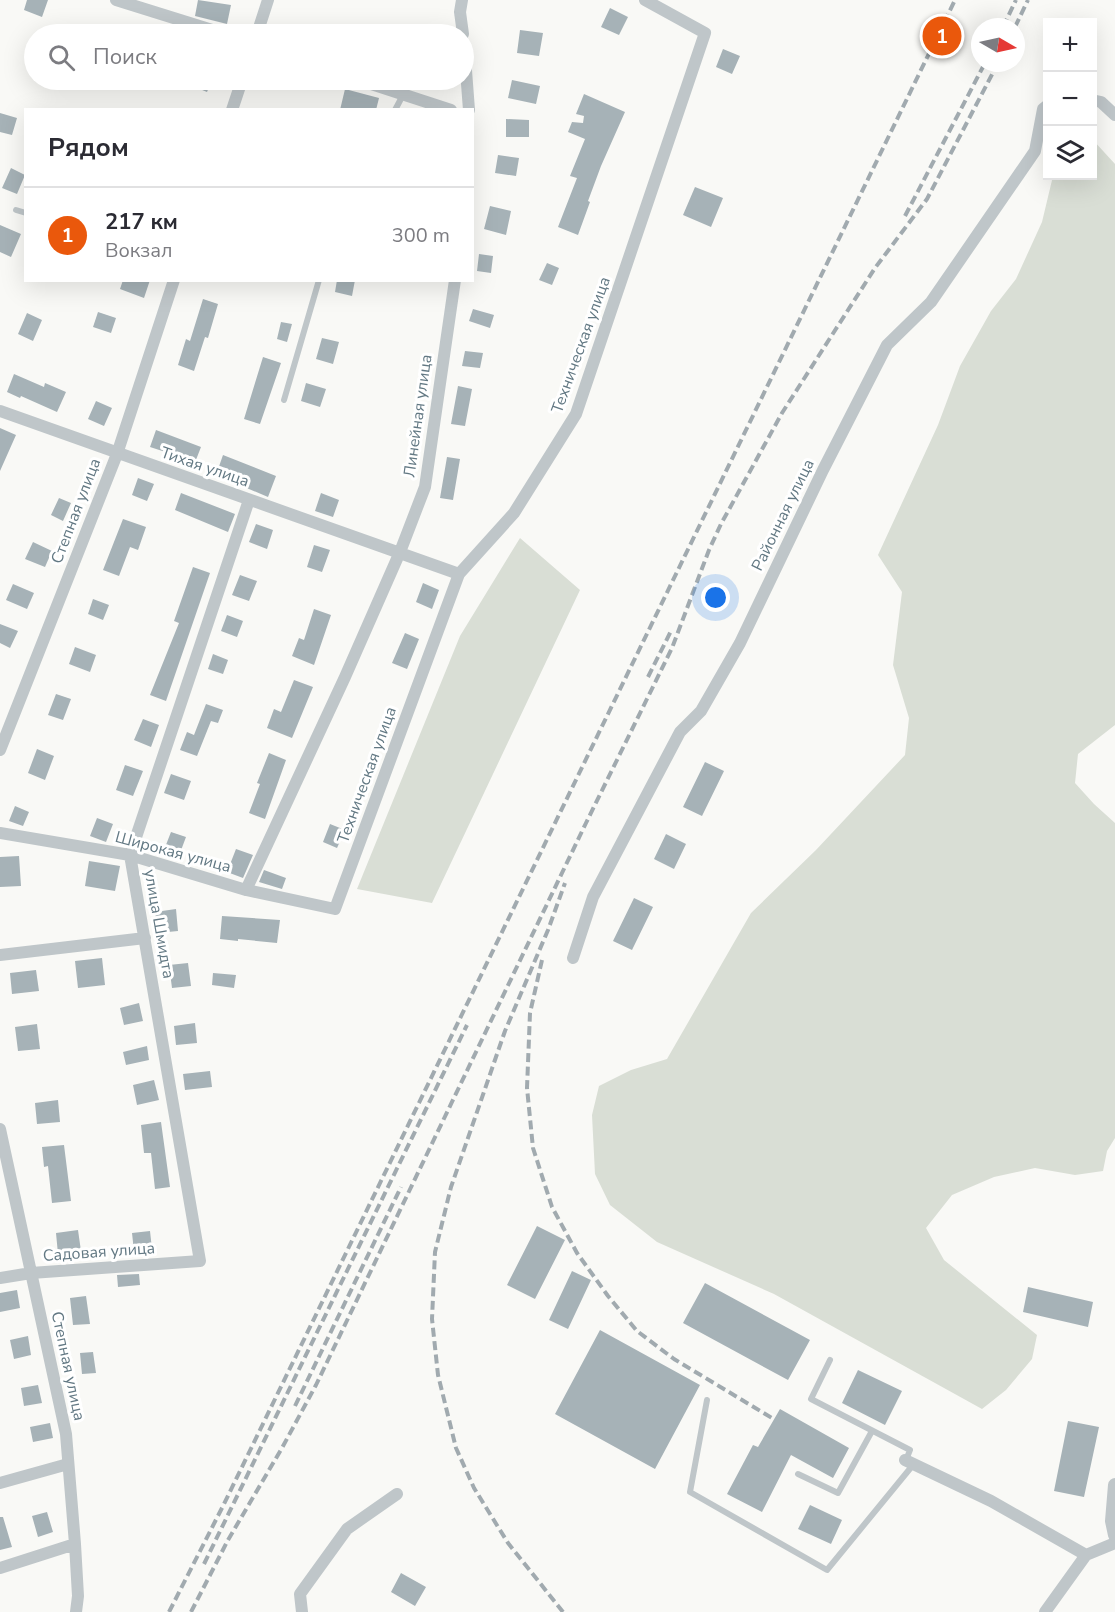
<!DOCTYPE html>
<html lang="ru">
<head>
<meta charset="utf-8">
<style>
  :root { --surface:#fff; --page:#f2f2f3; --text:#2b2b33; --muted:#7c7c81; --line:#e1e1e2; --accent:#ea580c }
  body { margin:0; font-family:"Nunito Sans",sans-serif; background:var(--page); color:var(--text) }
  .controls { position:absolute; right:18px; top:18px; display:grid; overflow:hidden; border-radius:0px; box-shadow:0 6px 24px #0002 }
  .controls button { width:54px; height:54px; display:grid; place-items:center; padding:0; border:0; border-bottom:2px solid var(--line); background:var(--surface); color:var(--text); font:30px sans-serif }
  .compass { position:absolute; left:971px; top:18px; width:54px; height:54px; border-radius:50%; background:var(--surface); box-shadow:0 6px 24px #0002; rotate:99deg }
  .you { position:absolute; left:716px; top:598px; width:21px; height:21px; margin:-15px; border:4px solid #fff; border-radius:50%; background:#1a73e8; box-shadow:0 0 0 9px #1a73e833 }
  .badge { display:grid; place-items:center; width:39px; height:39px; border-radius:50%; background:var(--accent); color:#fff; font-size:20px; font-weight:700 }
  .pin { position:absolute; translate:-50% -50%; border:3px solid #fff; box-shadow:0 2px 6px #0006 }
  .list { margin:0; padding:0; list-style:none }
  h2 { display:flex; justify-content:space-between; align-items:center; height:78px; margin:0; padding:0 24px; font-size:26px }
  h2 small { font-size:20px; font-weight:400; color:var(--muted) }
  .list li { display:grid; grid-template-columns:39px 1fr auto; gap:18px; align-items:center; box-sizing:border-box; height:96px; padding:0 24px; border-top:2px solid var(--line) }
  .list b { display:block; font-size:22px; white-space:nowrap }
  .list p { margin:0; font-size:20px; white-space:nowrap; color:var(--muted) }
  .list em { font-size:20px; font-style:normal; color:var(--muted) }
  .icon { flex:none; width:33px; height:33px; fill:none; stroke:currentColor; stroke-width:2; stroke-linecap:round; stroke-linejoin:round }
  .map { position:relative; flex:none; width:1115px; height:1612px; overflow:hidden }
  .search { position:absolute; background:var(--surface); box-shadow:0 6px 24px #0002; left:24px; top:24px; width:450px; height:66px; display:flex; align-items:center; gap:15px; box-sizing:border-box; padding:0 21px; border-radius:33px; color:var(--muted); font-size:22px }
  .panel { position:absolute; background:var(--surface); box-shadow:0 6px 24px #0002; left:24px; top:108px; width:450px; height:174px; border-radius:0px }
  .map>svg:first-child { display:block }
</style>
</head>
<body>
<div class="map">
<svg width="1115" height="1612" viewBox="0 0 1115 1612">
  <rect width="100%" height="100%" fill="#f9f9f6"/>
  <!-- green -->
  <path fill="#d9ded5" d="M1093,140L1115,164V725L1078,754L1075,783L1094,804L1115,823V1138L1107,1151L1103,1171L1075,1175L1035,1168L994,1177L952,1195L926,1228L944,1260L1037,1335L1032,1359L1006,1390L982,1409L774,1294L657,1242L610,1205L595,1174L592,1115L599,1086L631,1070L667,1059L751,913L816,850L905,755L909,718L893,665L902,592L878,555L938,425L960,366L991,311L1016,279L1042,222L1053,176H1092Z
    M520,538L580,590L432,903L357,889L460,636Z"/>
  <!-- building -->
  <path fill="#a6b2b7" d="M27,0H48L42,17L24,10Z
    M198,0L231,5L227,24L195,16Z
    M610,8L628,17L619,35L601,27Z
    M520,30L543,33L539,56L517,53Z
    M723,49L740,56L732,74L716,67Z
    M178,80H212L207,92Z
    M512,80L540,86L536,104L508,98Z
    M345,89L379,98L376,110H340Z
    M584,94L625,112L601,166L588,201L590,202L578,235L558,227L577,178L570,176L585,139L568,132L572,122L583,123L584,116L576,114Z
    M0,113L17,118L12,135L0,132Z
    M506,119L529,120V137H506Z
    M498,155L519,158L516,176L495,173Z
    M11,168L25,175L17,194L2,188Z
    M695,187L723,198L711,227L683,215Z
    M490,206L511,211L506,235L484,229Z
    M0,225L21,234L11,257L0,252Z
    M479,254L493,256L491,273L477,271Z
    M547,263L559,268L552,285L539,280Z
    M123,280H150L144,298L120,289Z
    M337,280H355L352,296L335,292Z
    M203,299L218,304L208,338L205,337L194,371L178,365L186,339L190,341Z
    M473,309L494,315L490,328L469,321Z
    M98,312L116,318L111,333L93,327Z
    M27,313L42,320L33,341L18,334Z
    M281,322L292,324L287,342L277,339Z
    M322,338L339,342L333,364L316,359Z
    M465,351L483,353L480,368L462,366Z
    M263,357L281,363L260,424L244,419Z
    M14,374L44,387L45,383L66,392L57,412L21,396L20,398L7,392Z
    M306,383L326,389L320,407L301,401Z
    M458,386L472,389L465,426L451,424Z
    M96,401L112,408L104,426L88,419Z
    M0,428L16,435L0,471Z
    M156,430L201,447L194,465L183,462L184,458L150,447Z
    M223,455L276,476L268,497L216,475Z
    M447,457L460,459L453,500L440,498Z
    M138,478L154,484L147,501L132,495Z
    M181,493L235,514L228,532L175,510Z
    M321,493L339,500L333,517L315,511Z
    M59,498L71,503L63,521L51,515Z
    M123,519L146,527L138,550L130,547L119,576L103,570Z
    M256,524L273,530L267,549L249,542Z
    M33,542L52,551L45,567L25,559Z
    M314,545L330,550L322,572L307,567Z
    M193,567L210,573L166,701L150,695L179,623L174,621Z
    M240,575L257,581L249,601L232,595Z
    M423,583L439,590L432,609L416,602Z
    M13,584L34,593L27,609L6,600Z
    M93,599L109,605L103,620L88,614Z
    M314,609L331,615L314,665L292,656L299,638L304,640Z
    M227,615L243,621L237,637L221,631Z
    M0,624L18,631L10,648L0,643Z
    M405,633L419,639L407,669L392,663Z
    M75,647L96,655L90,672L69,664Z
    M213,654L228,660L223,674L208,669Z
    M294,680L313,687L292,738L267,728L274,709L281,712Z
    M56,694L71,699L63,720L48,715Z
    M206,704L223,710L218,723L211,721L197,756L180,750L187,732L194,735Z
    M143,719L159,725L151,747L134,740Z
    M37,749L54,756L45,780L28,773Z
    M269,753L286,760L265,819L249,813L260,784L257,783Z
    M705,762L724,771L702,816L683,807Z
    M125,765L143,771L133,796L116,790Z
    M171,774L191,781L184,800L164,793Z
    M15,806L29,812L23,826L9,821Z
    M97,818L113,824L106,842L90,836Z
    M330,824L345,830L337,848L323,842Z
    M171,832L186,837L177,861L162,855Z
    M666,834L686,844L674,869L654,859Z
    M236,849L253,855L243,878L227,872Z
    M19,856L21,886L0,887V857Z
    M89,861L120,866L115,891L85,886Z
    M264,870L286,878L282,889L259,882Z
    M634,898L653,907L632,950L613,941Z
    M176,909L178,931L158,933L155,912Z
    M222,916L280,920L277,943L238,939V941L220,939Z
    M102,958L105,985L78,988L75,961Z
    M188,963L191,986L172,988L169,965Z
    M36,970L39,991L12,994L10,973Z
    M213,973L236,975L234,988L212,985Z
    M139,1003L143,1021L124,1025L120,1008Z
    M195,1023L197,1043L176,1045L174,1026Z
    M37,1024L40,1049L18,1051L15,1027Z
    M147,1046L149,1060L126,1065L123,1052Z
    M210,1071L212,1087L185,1090L183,1074Z
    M154,1080L159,1100L137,1105L133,1085Z
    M58,1100L60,1122L37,1124L35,1103Z
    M161,1122L170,1187L155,1189L151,1153H144L141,1125Z
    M64,1145L71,1201L52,1203L48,1166L44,1167L42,1147Z
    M537,1226L565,1240L535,1299L507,1285Z
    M78,1230L81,1251L58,1254L56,1233Z
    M150,1231L152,1249L134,1251L132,1233Z
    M572,1271L591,1280L568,1329L549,1320Z
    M139,1274L140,1285L118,1287L117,1275Z
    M705,1283L810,1340L788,1380L683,1323Z
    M1028,1287L1093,1302L1088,1327L1023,1312Z
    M17,1290L20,1308L0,1312V1293Z
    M86,1296L90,1324L73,1325L70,1298Z
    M600,1330L700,1385L655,1469L555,1414Z
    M28,1336L31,1355L14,1359L10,1340Z
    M93,1352L96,1373L82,1374L80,1353Z
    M858,1370L902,1391L885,1425L842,1403Z
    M38,1385L42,1403L24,1406L21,1388Z
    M780,1409L849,1448L833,1478L791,1455L762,1512L727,1494L753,1445L758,1447Z
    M1068,1421L1099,1427L1084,1497L1054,1491Z
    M50,1423L53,1438L33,1442L30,1427Z
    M810,1505L842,1520L831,1544L798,1529Z
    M47,1512L53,1532L38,1537L32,1516Z
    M0,1517H3L12,1547L0,1550Z
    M401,1573L426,1587L415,1606L391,1592Z"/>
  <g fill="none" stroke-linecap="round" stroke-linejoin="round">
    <!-- service -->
    <path stroke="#bfc6c9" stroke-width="6" d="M395,110L403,95
      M16,210L26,213
      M284,400L319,280
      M830,1360L811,1399L910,1450L906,1460
      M707,1400L690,1492L827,1570L913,1465
      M798,1474L838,1493L872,1431"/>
    <!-- minor -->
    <path stroke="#bfc6c9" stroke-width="12" d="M116,0L225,34
      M462,0L460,12L463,34
      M257,34L268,0
      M464,44L469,110
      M359,80L451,110
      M1092,100L1101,102L1115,115
      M232,110L242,80
      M0,411L459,574
      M0,750L117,454L174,280
      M0,833L130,855L246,890L335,909L459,574L514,513L576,414L705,33L645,0
      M246,890L345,677L400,552L425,487L455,280
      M0,955L145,938
      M573,958L593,897L680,732L701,711L740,643L823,470L887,345L931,302L1035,151L1043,109L1048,105
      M0,1129L66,1434L75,1544L78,1596L76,1612
      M0,1278L31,1273L200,1261L130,855L249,500
      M905,1460L991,1501L1086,1555L1115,1543
      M0,1483L68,1464
      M0,1568L75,1544
      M302,1612L300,1594L347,1529L397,1494
      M1045,1612L1086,1555"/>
    <!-- tertiary -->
    <path stroke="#bfc6c9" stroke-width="14" d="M1115,1485L1112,1521L1115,1535"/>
    <!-- rail -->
    <path stroke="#a1aaaf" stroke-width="4" stroke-dasharray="9 4.5" stroke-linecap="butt" d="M1003,27L1016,0
      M1015,27L1028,0
      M905,216L985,63
      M648,677L672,629
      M542,960L530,1013L527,1088L533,1148L552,1207L577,1253L608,1296L637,1331L674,1359L772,1418
      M295,1406L401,1187
      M204,1564L467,1025
      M169,1612L224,1504L955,0
      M191,1612L228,1540L282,1448L316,1385L586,823L672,648L709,550L721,524L782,413L875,268L927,199L998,63
      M563,1612L508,1543L474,1488L456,1448L438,1375L432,1319L435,1252L451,1187L505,1031L548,930L565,883"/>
  </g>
  <g text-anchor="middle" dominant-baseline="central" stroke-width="6" stroke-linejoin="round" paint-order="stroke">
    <!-- street labels -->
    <g font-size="16" fill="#627883" stroke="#fff">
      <text transform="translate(581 345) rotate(-70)">Техническая улица</text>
      <text transform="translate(418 416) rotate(-82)">Линейная улица</text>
      <text transform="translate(205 467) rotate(19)">Тихая улица</text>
      <text transform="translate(76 511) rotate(-69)">Степная улица</text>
      <text transform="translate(783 515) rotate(-64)">Районная улица</text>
      <text transform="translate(367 775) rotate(-70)">Техническая улица</text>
      <text transform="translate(173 852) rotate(15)">Широкая улица</text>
      <text transform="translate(159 924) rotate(80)">улица Шмидта</text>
      <text transform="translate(99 1252) rotate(-4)">Садовая улица</text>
      <text transform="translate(68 1366) rotate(78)">Степная улица</text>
    </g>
  </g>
</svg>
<div class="controls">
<button>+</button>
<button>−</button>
<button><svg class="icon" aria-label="layers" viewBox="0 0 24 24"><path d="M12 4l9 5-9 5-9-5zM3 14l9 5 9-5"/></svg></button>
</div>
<svg class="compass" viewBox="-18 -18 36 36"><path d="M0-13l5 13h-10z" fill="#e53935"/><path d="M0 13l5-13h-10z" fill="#7c7c81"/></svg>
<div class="you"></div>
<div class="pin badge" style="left:942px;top:36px">1</div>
<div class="search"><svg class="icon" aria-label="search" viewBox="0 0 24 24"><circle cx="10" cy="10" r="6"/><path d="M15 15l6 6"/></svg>Поиск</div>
<section class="panel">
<h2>Рядом<small></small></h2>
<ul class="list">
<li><span class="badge">1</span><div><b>217 км</b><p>Вокзал</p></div><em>300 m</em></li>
</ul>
</section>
</div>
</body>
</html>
